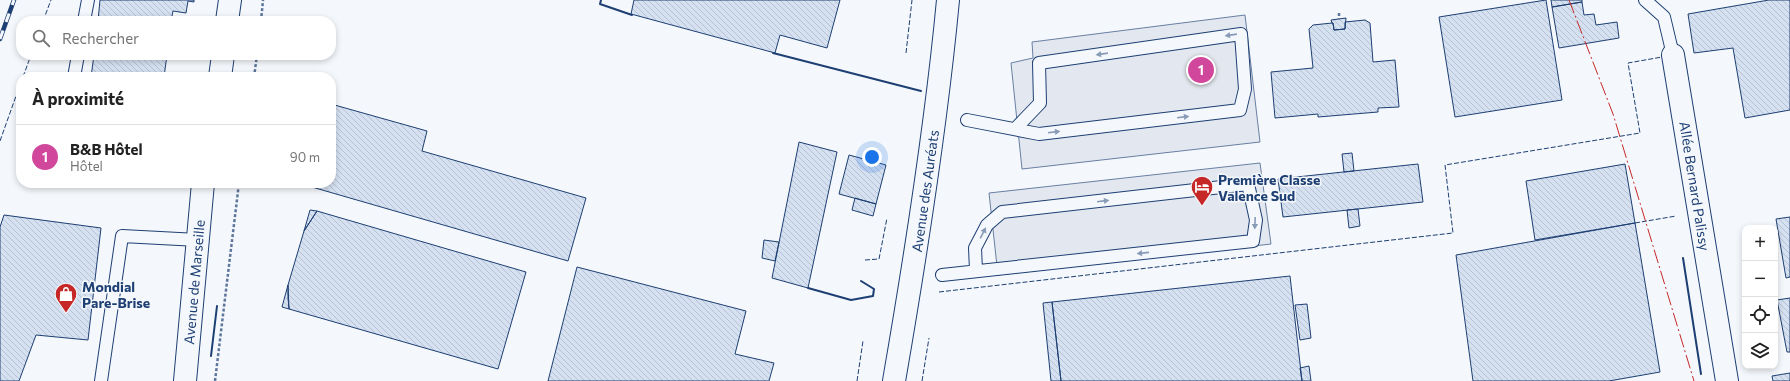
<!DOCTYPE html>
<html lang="fr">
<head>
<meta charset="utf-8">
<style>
  :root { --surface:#fff; --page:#f2f2f2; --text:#222; --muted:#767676; --line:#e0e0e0; --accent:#b45309 }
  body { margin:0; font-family:Commissioner,sans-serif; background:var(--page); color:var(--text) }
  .controls { position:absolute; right:12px; bottom:12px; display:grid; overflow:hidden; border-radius:8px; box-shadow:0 2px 6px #0003 }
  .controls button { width:36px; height:36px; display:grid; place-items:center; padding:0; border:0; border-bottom:1px solid var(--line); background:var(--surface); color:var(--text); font:20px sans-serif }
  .you { position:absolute; left:872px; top:157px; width:14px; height:14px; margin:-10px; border:3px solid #fff; border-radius:50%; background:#1a73e8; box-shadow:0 0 0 6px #1a73e833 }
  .badge { display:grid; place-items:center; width:26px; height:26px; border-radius:50%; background:var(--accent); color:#fff; font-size:13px; font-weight:700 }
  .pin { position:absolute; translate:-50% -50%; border:2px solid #fff; box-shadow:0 1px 4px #0006 }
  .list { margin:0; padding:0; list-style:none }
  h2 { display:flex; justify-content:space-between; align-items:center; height:52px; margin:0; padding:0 16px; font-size:17px }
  h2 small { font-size:13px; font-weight:400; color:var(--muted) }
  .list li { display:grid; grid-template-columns:26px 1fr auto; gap:12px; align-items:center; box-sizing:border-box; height:64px; padding:0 16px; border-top:1px solid var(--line) }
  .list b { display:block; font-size:15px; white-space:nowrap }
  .list p { margin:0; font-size:13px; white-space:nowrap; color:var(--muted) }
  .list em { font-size:13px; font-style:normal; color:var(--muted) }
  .icon { flex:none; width:22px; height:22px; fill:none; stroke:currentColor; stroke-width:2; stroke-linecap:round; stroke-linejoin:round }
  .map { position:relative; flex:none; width:1790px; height:381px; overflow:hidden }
  .search { position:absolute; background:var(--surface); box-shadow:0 2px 6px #0003; left:16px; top:16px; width:320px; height:44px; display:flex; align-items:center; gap:10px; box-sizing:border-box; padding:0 14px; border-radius:16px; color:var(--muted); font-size:15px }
  .panel { position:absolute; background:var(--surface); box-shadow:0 2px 6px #0003; left:16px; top:72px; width:320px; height:116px; border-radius:16px }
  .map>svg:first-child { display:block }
</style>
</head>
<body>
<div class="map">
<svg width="1790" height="381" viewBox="0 0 1790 381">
  <defs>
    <pattern id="building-back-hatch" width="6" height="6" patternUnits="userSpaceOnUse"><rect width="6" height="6" fill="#d5e0f0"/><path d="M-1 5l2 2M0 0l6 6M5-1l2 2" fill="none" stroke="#b6c1d1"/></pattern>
  </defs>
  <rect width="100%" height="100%" fill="#f4f7fb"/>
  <!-- parking -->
  <path fill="#e3e8f0" stroke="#687fa3" d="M1245,15L1260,142L1022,169L1011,63L1033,58L1032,42Z
    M1260,163L1271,244L998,275L989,193Z"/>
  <!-- building -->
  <path fill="url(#building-back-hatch)" stroke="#1d3f73" d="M100,0H194V2L188,1L186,13L173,11L171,21H98Z
    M634,0H840L827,48L780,35L775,53L631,14Z
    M1546,0L1562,100L1455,117L1439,17Z
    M1551,0H1582V2L1552,7Z
    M1769,0H1790V110L1745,118L1733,48L1694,53L1688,14Z
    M1582,2L1584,15L1594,14L1596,25L1617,22L1619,38L1559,48L1552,7Z
    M1346,18L1345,29L1334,30L1333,23H1332L1331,20Z
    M1365,20L1370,23L1373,62L1395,60L1399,107L1378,108V112L1318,117V114L1275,118L1271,72L1313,68L1309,29L1313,25L1332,23H1333L1334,30L1345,29V22Z
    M94,55H167L164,77H91Z
    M331,104L427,131L422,151L586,198L568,261L298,183H331Z
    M799,142L837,152L808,288L772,278Z
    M1352,153L1354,171L1344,172L1342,154Z
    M849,155L886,165L876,204L839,194Z
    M1418,164L1423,202L1283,217L1278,179Z
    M1625,164L1635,223L1535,240L1526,181Z
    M855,198L876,204L873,216L852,210Z
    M1358,209L1360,226L1349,228L1347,210Z
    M310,210L317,211L304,231Z
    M317,211L526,272L498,369L289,309L288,285L304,231Z
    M4,215L101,228L88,340L36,335L19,381H0V227Z
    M1790,217V277L1786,278L1776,219Z
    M1635,223L1660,372L1609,381H1473L1456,255Z
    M764,240L779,242L775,261L762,258Z
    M577,267L746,311L735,354L774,363L769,381H548Z
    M1290,276L1302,381H1061L1052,302Z
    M288,285V298L289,309L282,307Z
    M1790,298V352H1787L1777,300Z
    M1052,302L1061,381H1051L1043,303Z
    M1307,304L1311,338L1300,340L1295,305Z
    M1309,366L1311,381H1302L1300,368Z
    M1790,373V381H1773L1772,376Z"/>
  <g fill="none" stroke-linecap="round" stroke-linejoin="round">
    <!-- service casing -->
    <g stroke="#1d3f73" stroke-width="14">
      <path id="service" d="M1645,0L1664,17L1673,55
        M84,21L88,0
        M74,77L78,55
        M967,120L1039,134L1240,110L1245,89L1241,34L1039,63L1040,103L1016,128
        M942,275L1253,241L1256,220L1248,184L1002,212L987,225L975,248L976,270
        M101,381L122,236L198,240"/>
    </g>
    <!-- minor casing -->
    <g stroke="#1d3f73" stroke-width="24">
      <path id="minor" d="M1673,55L1727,381
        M894,381C916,254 936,128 948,0"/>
    </g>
    <!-- secondary casing -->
    <g stroke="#1d3f73" stroke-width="24">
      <path id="secondary" d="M227,21L230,0
        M220,77L223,55
        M185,381L203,183"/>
    </g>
    <!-- path -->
    <path stroke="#5e769c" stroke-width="2.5" stroke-dasharray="3 2" stroke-linecap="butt" d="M1339,13V19
      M261,21L263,0
      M254,77L257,55
      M215,381L239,183"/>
    <!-- service -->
    <use href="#service" stroke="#f4f7fb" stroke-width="12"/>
    <!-- minor -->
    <use href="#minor" stroke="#f4f7fb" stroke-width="22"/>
    <!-- secondary -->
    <use href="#secondary" stroke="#f4f7fb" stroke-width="22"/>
    <!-- rail casing -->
    <g stroke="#1d3f73" stroke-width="4.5">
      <path id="rail" d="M0,39L14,0"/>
    </g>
    <!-- rail -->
    <use href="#rail" stroke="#f4f7fb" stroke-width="3" stroke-dasharray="9" stroke-linecap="butt"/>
    <!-- fence -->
    <path stroke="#1d3f73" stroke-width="1" stroke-dasharray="5 2" stroke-linecap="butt" d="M43,21L51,0
      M906,53L912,0
      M23,77L31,55
      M0,141L21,82
      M1635,223L1676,216
      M865,260L879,259L887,218
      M939,292L1453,233L1445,165L1640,133L1628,63L1662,57
      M857,381L863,341
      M922,381L929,338"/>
    <!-- wall -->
    <path stroke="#1d3f73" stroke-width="2" d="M601,0L600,4L632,15
      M773,53L921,91
      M1683,258L1701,374
      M808,288L851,300L873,296L874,289L861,281
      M211,356L217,306"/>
    <!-- power -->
    <path stroke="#c62828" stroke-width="1" stroke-dasharray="14 3 2 3" stroke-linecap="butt" d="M1569,0L1613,114L1694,381"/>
  </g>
  <!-- one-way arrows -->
  <defs><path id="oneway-solid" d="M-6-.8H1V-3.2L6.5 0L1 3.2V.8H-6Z"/></defs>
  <g fill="#889bb7">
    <use href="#oneway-solid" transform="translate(1231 35) rotate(172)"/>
    <use href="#oneway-solid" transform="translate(1102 54) rotate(172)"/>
    <use href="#oneway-solid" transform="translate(1183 117) rotate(-7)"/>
    <use href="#oneway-solid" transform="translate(1054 132) rotate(-7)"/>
    <use href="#oneway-solid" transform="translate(1103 201) rotate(-7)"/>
    <use href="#oneway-solid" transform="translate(1255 223) rotate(92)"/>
    <use href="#oneway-solid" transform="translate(983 233) rotate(-63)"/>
    <use href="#oneway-solid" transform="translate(1143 253) rotate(174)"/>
  </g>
  <!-- icons -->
  <defs>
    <g id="hotel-pin" transform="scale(1.15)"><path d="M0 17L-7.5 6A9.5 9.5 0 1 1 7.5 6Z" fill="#c62828" stroke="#f4f7fb"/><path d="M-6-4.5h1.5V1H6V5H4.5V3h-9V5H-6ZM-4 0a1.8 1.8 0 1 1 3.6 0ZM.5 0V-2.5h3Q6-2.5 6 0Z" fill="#fff"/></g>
    <g id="shop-pin" transform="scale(1.15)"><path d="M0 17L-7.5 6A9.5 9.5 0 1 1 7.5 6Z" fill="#c62828" stroke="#f4f7fb"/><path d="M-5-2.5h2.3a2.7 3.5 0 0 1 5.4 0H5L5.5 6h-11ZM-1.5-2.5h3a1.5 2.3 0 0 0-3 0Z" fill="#fff"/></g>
  </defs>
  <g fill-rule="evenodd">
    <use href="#hotel-pin" x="1202" y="187"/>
    <use href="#shop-pin" x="66" y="294"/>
  </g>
  <g text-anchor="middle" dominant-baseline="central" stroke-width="3" stroke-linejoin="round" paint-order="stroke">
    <!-- poi labels -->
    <g font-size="14" font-weight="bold" fill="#1d3f73" stroke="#f4f7fb" text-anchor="start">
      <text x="1218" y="179">Première Classe<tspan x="1218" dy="16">Valence Sud</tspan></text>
      <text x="82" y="286">Mondial<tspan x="82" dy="16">Pare-Brise</tspan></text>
    </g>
    <!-- street labels -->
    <g font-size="14" fill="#1d3f73" stroke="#f4f7fb">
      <text transform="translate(1695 186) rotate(81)">Allée Bernard Palissy</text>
      <text transform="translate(925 191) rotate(-82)">Avenue des Auréats</text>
      <text transform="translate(194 282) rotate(-85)">Avenue de Marseille</text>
    </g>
  </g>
</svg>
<div class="controls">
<button>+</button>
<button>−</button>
<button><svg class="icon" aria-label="locate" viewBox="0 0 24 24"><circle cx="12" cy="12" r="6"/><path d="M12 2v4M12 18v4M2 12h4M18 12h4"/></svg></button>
<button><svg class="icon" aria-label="layers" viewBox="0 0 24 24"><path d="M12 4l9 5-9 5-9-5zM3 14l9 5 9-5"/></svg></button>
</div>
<div class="you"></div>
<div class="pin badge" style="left:1201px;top:70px;background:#d1479c">1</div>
<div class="search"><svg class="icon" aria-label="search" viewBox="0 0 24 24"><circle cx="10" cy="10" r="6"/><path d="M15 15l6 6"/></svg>Rechercher</div>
<section class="panel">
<h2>À proximité<small></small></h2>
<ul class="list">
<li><span class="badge" style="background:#d1479c">1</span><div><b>B&amp;B Hôtel</b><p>Hôtel</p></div><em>90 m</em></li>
</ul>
</section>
</div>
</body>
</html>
